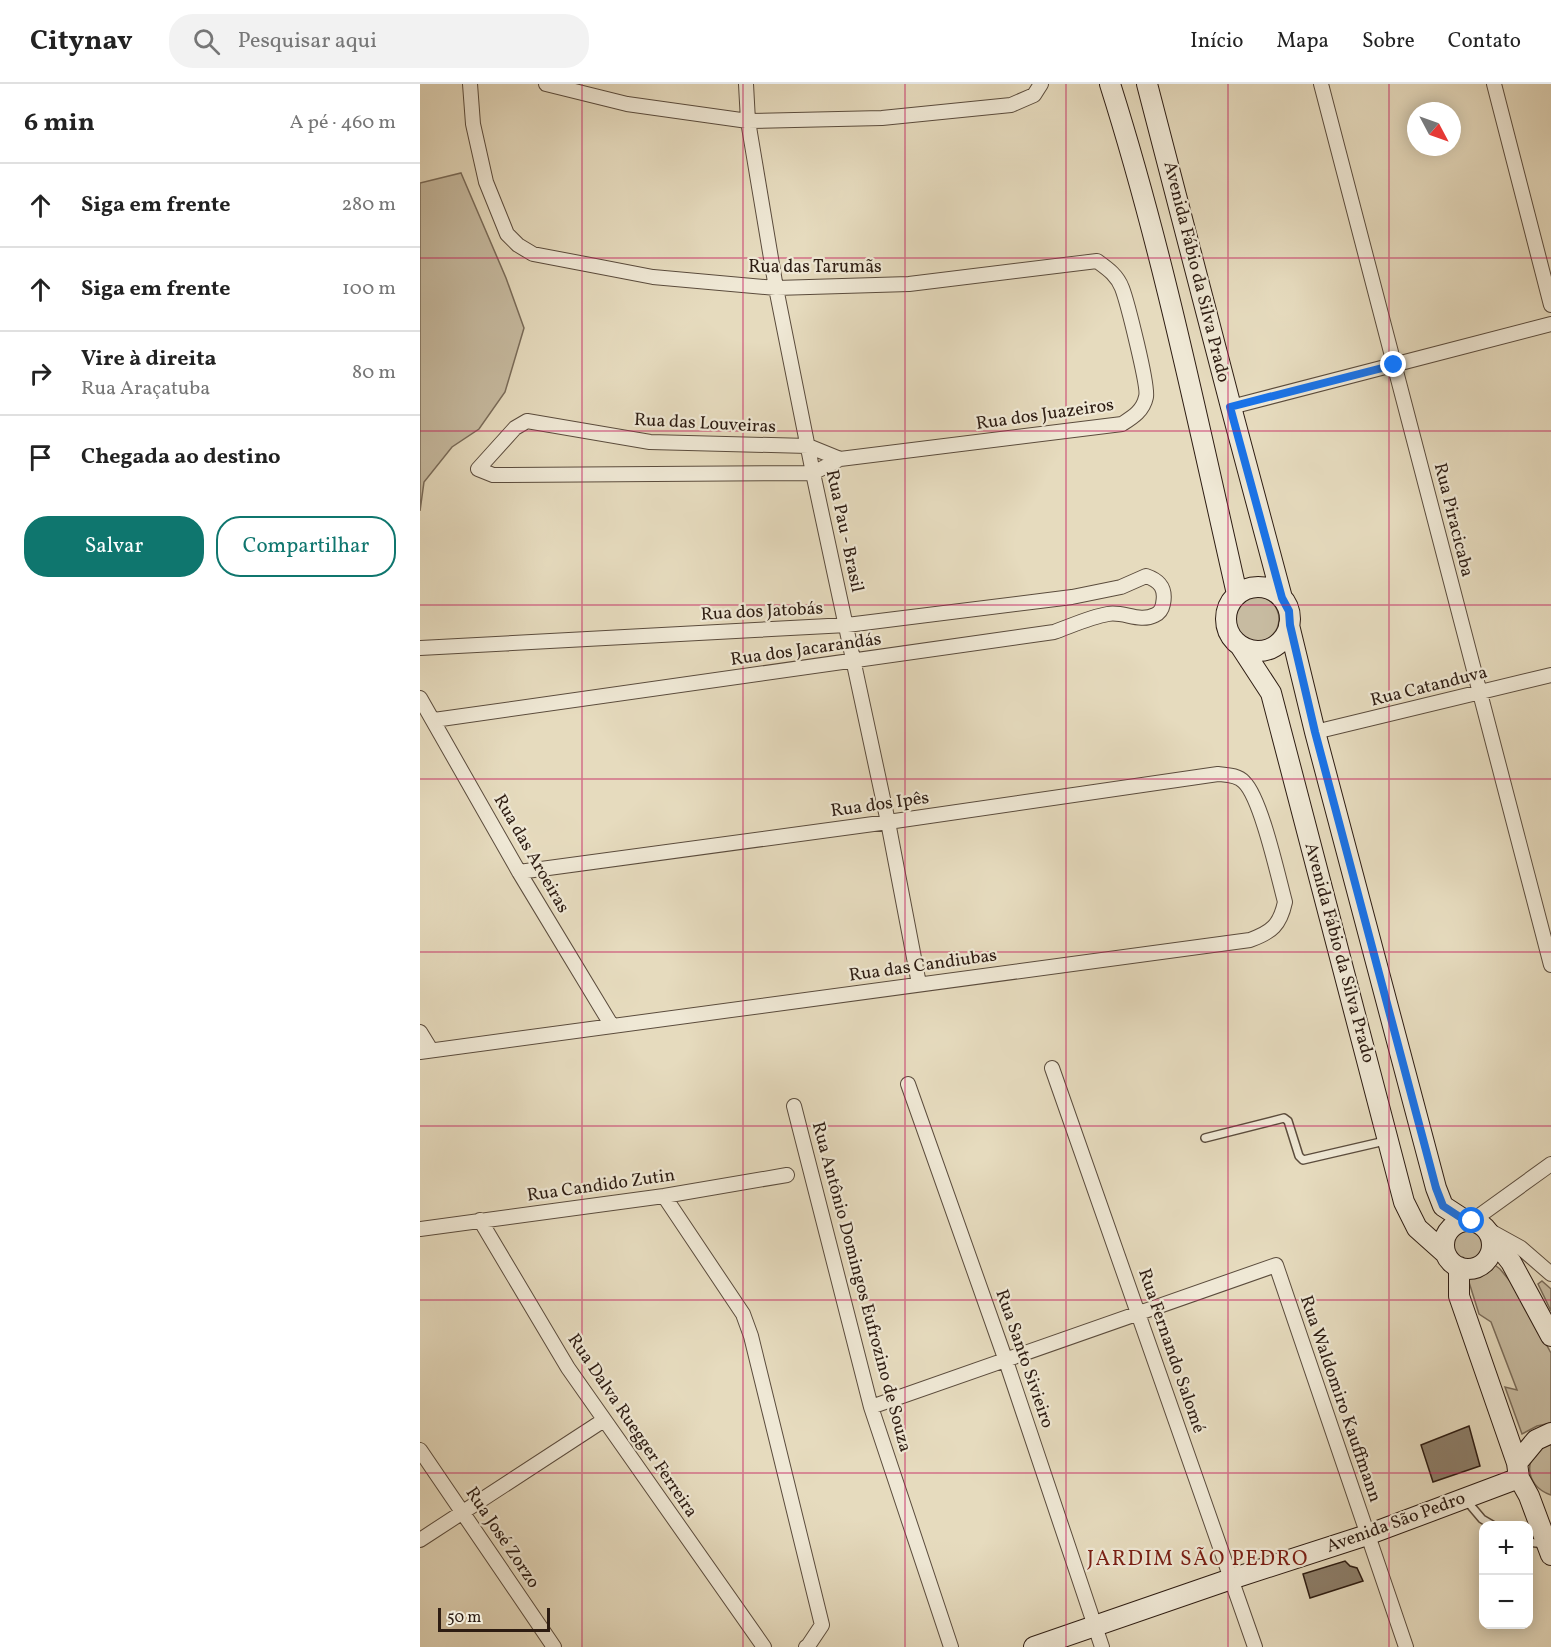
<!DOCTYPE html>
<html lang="pt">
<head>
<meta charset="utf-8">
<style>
  :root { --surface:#fff; --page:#f2f2f2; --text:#222; --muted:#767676; --line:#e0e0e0; --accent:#0f766e }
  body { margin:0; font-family:Vollkorn,serif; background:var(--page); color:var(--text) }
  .controls { position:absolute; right:18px; bottom:18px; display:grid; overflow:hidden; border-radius:12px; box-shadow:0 3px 15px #0003 }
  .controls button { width:54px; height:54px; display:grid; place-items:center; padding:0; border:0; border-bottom:2px solid var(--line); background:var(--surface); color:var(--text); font:30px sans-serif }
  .compass { position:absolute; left:987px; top:18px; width:54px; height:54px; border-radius:50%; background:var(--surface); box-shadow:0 3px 15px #0003; rotate:131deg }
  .scale { position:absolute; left:18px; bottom:15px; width:112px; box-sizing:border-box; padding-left:6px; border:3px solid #2d1c12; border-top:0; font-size:16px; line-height:21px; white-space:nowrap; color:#2d1c12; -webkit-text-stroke:4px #efe8d5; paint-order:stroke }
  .stop { position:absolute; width:18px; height:18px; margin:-14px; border:4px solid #1a73e8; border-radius:50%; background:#fff }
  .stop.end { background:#1a73e8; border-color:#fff; box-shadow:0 2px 6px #0008 }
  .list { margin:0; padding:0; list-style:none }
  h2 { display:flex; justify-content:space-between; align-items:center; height:78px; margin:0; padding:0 24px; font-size:26px }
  h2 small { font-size:20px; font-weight:400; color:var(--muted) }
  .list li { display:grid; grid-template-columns:39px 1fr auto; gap:18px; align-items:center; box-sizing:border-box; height:84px; padding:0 24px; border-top:2px solid var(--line) }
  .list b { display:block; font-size:22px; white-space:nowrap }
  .list p { margin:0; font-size:20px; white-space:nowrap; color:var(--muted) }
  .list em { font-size:20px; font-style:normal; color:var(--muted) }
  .actions { display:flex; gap:12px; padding:18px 24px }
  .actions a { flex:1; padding:14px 0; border:2px solid var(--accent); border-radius:24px; text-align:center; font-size:21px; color:var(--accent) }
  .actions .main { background:var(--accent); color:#fff }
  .icon { flex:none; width:33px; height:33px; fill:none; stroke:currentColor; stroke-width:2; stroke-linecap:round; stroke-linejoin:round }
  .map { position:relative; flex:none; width:1131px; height:1563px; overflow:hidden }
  header { display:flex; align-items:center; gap:36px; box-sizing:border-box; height:84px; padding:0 30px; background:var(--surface); border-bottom:2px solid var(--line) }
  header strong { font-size:28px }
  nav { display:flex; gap:33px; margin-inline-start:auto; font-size:21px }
  .search { width:420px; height:54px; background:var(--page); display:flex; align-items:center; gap:15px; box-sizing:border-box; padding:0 21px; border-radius:24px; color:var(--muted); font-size:22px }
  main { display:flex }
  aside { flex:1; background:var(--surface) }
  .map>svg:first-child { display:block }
</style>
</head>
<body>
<header>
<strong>Citynav</strong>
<div class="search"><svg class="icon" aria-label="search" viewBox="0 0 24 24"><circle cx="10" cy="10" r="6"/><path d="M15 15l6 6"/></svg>Pesquisar aqui</div>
<nav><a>Início</a><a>Mapa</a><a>Sobre</a><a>Contato</a></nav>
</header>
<main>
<aside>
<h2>6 min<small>A pé · 460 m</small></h2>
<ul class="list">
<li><svg class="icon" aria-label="ahead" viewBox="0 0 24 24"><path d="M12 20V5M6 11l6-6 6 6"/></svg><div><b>Siga em frente</b></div><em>280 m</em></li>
<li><svg class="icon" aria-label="ahead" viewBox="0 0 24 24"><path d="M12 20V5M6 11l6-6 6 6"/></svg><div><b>Siga em frente</b></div><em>100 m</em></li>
<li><svg class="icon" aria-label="right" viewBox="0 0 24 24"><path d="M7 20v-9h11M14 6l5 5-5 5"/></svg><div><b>Vire à direita</b><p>Rua Araçatuba</p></div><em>80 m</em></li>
<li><svg class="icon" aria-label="arrive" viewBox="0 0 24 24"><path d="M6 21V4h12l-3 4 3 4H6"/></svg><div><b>Chegada ao destino</b></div></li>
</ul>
<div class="actions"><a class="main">Salvar</a><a>Compartilhar</a></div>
</aside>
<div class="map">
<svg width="1131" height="1563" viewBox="0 0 1131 1563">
  <rect width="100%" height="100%" fill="#e6dbbe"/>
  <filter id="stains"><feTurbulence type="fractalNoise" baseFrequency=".00333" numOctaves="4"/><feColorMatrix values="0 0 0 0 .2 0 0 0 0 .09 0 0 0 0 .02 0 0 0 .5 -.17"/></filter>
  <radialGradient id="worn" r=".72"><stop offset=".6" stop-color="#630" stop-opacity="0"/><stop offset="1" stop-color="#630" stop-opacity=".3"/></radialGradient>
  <!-- green -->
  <path fill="#c7bba1" stroke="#7a6c5a" stroke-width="1.5" d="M41,89L86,194L104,244L85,308L59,345L32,363L4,398L0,427V99Z
    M813 535a23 23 0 1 1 46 0a23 23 0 1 1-46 0Z
    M1032 1161a15 15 0 1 1 30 0a15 15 0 1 1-30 0Z
    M1072,1179L1080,1185L1094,1202L1131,1269V1339L1117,1342L1102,1350L1085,1303L1097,1306L1071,1238L1059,1230L1048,1195L1063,1188Z
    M1122,1197L1131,1205V1227L1118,1200Z
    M1131,1360V1411C1103,1402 1102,1368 1131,1360Z"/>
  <!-- building -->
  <path fill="#8d7f6b" stroke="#2d1c12" stroke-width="1.5" d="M1049,1342L1060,1382L1013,1398L1001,1361Z
    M925,1477L930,1482L937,1484L943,1497L890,1514L883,1490Z"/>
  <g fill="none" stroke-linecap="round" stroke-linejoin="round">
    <!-- lane casing -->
    <g stroke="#5b4c3d" stroke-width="10">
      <path id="lane" d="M785,1054L864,1034L868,1037L879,1072L883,1076L965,1057
        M1046,1416L1062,1435L1074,1442
        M1108,1458L1124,1460"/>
    </g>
    <!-- street casing -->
    <g stroke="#5b4c3d" stroke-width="16">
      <path id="street" d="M50,0L53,40L66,98L87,150L98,161L113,170L233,193L356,204L489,200L677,177C688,185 697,191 702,204C707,217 729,303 726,313C723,327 713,333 702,340L420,375L393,389L73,391L58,385L95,344L107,337L230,358L388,362L420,375
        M126,0L207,20L328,37L462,34L591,21L614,11L621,0
        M326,0L328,37L356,204L393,389L468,738L499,900
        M901,0L1131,881
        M1074,0L1131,221
        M811,323L1131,240
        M0,564L427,541L652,513L701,503L726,492C741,497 746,505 743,520C742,525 740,529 735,531C719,539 704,527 688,530C670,533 651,542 634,548L14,636
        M0,614L99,788L192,942
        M895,648L1131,591
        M0,948L11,966
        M0,968L830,856C852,848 860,841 865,818C858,792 841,714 824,698C818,691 807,691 798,690L468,738L99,788
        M632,984L835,1563
        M488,1000L586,1277L682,1563
        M374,1022L451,1323L531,1563
        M244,1112L323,1230L331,1252L402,1541L388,1562L386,1563
        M60,1136L148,1284L344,1563
        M1052,1137L1131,1080
        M0,1145L244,1112L367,1091
        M1072,1148L1101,1164L1131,1190
        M451,1323L856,1181L986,1563
        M0,1366L134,1563
        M0,1456L184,1336"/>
    </g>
    <!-- secondary casing -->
    <g stroke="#2d1c12" stroke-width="22">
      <path id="secondary" d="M690,0C743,167 778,339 817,510
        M727,0L811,323L862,514
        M806 535a32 32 0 1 1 64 0a32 32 0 1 1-64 0Z
        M869,541L895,648L1016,1104L1023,1122L1046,1137
        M821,563L851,609L984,1118L997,1144L1025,1169
        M1024 1161a24 24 0 1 1 48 0a24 24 0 1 1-48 0Z
        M1070,1151L1091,1178L1131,1252
        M1039,1183V1212L1097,1379L1099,1394L1109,1412L1131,1471
        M1097,1379L1116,1356L1131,1349
        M614,1563L811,1495L947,1451L1099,1394"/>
    </g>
    <!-- lane -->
    <use href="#lane" stroke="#efe8d5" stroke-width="7"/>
    <!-- street -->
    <use href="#street" stroke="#efe8d5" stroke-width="14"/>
    <!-- secondary -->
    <use href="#secondary" stroke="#efe8d5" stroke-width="20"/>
  </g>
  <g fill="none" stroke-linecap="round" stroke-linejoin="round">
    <!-- route -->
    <path stroke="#1a73e8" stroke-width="8" d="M974,281L810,323L862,514L869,527L870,541L895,648L1016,1104L1023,1122L1046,1137H1052"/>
  </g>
  <!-- grid -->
  <path fill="none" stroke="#c2185b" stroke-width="1.5" stroke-opacity="0.55" d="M162,0V1563M323,0V1563M485,0V1563M646,0V1563M808,0V1563M969,0V1563M0,174H1131M0,347H1131M0,521H1131M0,695H1131M0,868H1131M0,1042H1131M0,1216H1131M0,1389H1131"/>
  <g text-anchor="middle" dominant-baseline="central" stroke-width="4.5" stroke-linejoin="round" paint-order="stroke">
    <!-- street labels -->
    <g font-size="18" fill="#2d1c12" stroke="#efe8d5">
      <text x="395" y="183">Rua das Tarumãs</text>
      <text transform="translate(776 188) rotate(76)">Avenida Fábio da Silva Prado</text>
      <text transform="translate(625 331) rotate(-8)">Rua dos Juazeiros</text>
      <text transform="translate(285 340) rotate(3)">Rua das Louveiras</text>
      <text transform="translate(1033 436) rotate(76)">Rua Piracicaba</text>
      <text transform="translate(424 447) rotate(78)">Rua Pau - Brasil</text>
      <text transform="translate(342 528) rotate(-3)">Rua dos Jatobás</text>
      <text transform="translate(386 566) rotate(-8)">Rua dos Jacarandás</text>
      <text transform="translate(1009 603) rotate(-14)">Rua Catanduva</text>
      <text transform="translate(460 721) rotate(-8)">Rua dos Ipês</text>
      <text transform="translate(111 770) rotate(60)">Rua das Aroeiras</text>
      <text transform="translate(919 869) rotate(75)">Avenida Fábio da Silva Prado</text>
      <text transform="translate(503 882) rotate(-8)">Rua das Candiubas</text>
      <text transform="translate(181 1102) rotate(-8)">Rua Candido Zutin</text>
      <text transform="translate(441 1203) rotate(75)">Rua Antônio Domingos Eufrozino de Souza</text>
      <text transform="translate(751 1267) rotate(71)">Rua Fernando Salomé</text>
      <text transform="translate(604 1275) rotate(71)">Rua Santo Sivieiro</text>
      <text transform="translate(920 1315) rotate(71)">Rua Waldomiro Kauffmann</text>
      <text transform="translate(212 1342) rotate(56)">Rua Dalva Ruegger Ferreira</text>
      <text transform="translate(976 1439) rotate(-20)">Avenida São Pedro</text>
      <text transform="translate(82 1454) rotate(56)">Rua José Zorzo</text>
    </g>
    <!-- quarter labels -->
    <g font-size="21" letter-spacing="1.5" fill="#7a1f14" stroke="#efe8d5">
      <text x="778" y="1475">JARDIM SÃO PEDRO</text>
    </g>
  </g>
  <rect width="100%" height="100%" filter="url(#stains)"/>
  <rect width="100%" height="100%" fill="url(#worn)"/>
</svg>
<div class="controls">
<button>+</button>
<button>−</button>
</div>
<svg class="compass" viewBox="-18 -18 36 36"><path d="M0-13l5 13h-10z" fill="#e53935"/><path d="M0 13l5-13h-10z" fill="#767676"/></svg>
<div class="scale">50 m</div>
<div class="stop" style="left:1052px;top:1137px"></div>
<div class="stop end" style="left:974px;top:281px"></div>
</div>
</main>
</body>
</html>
